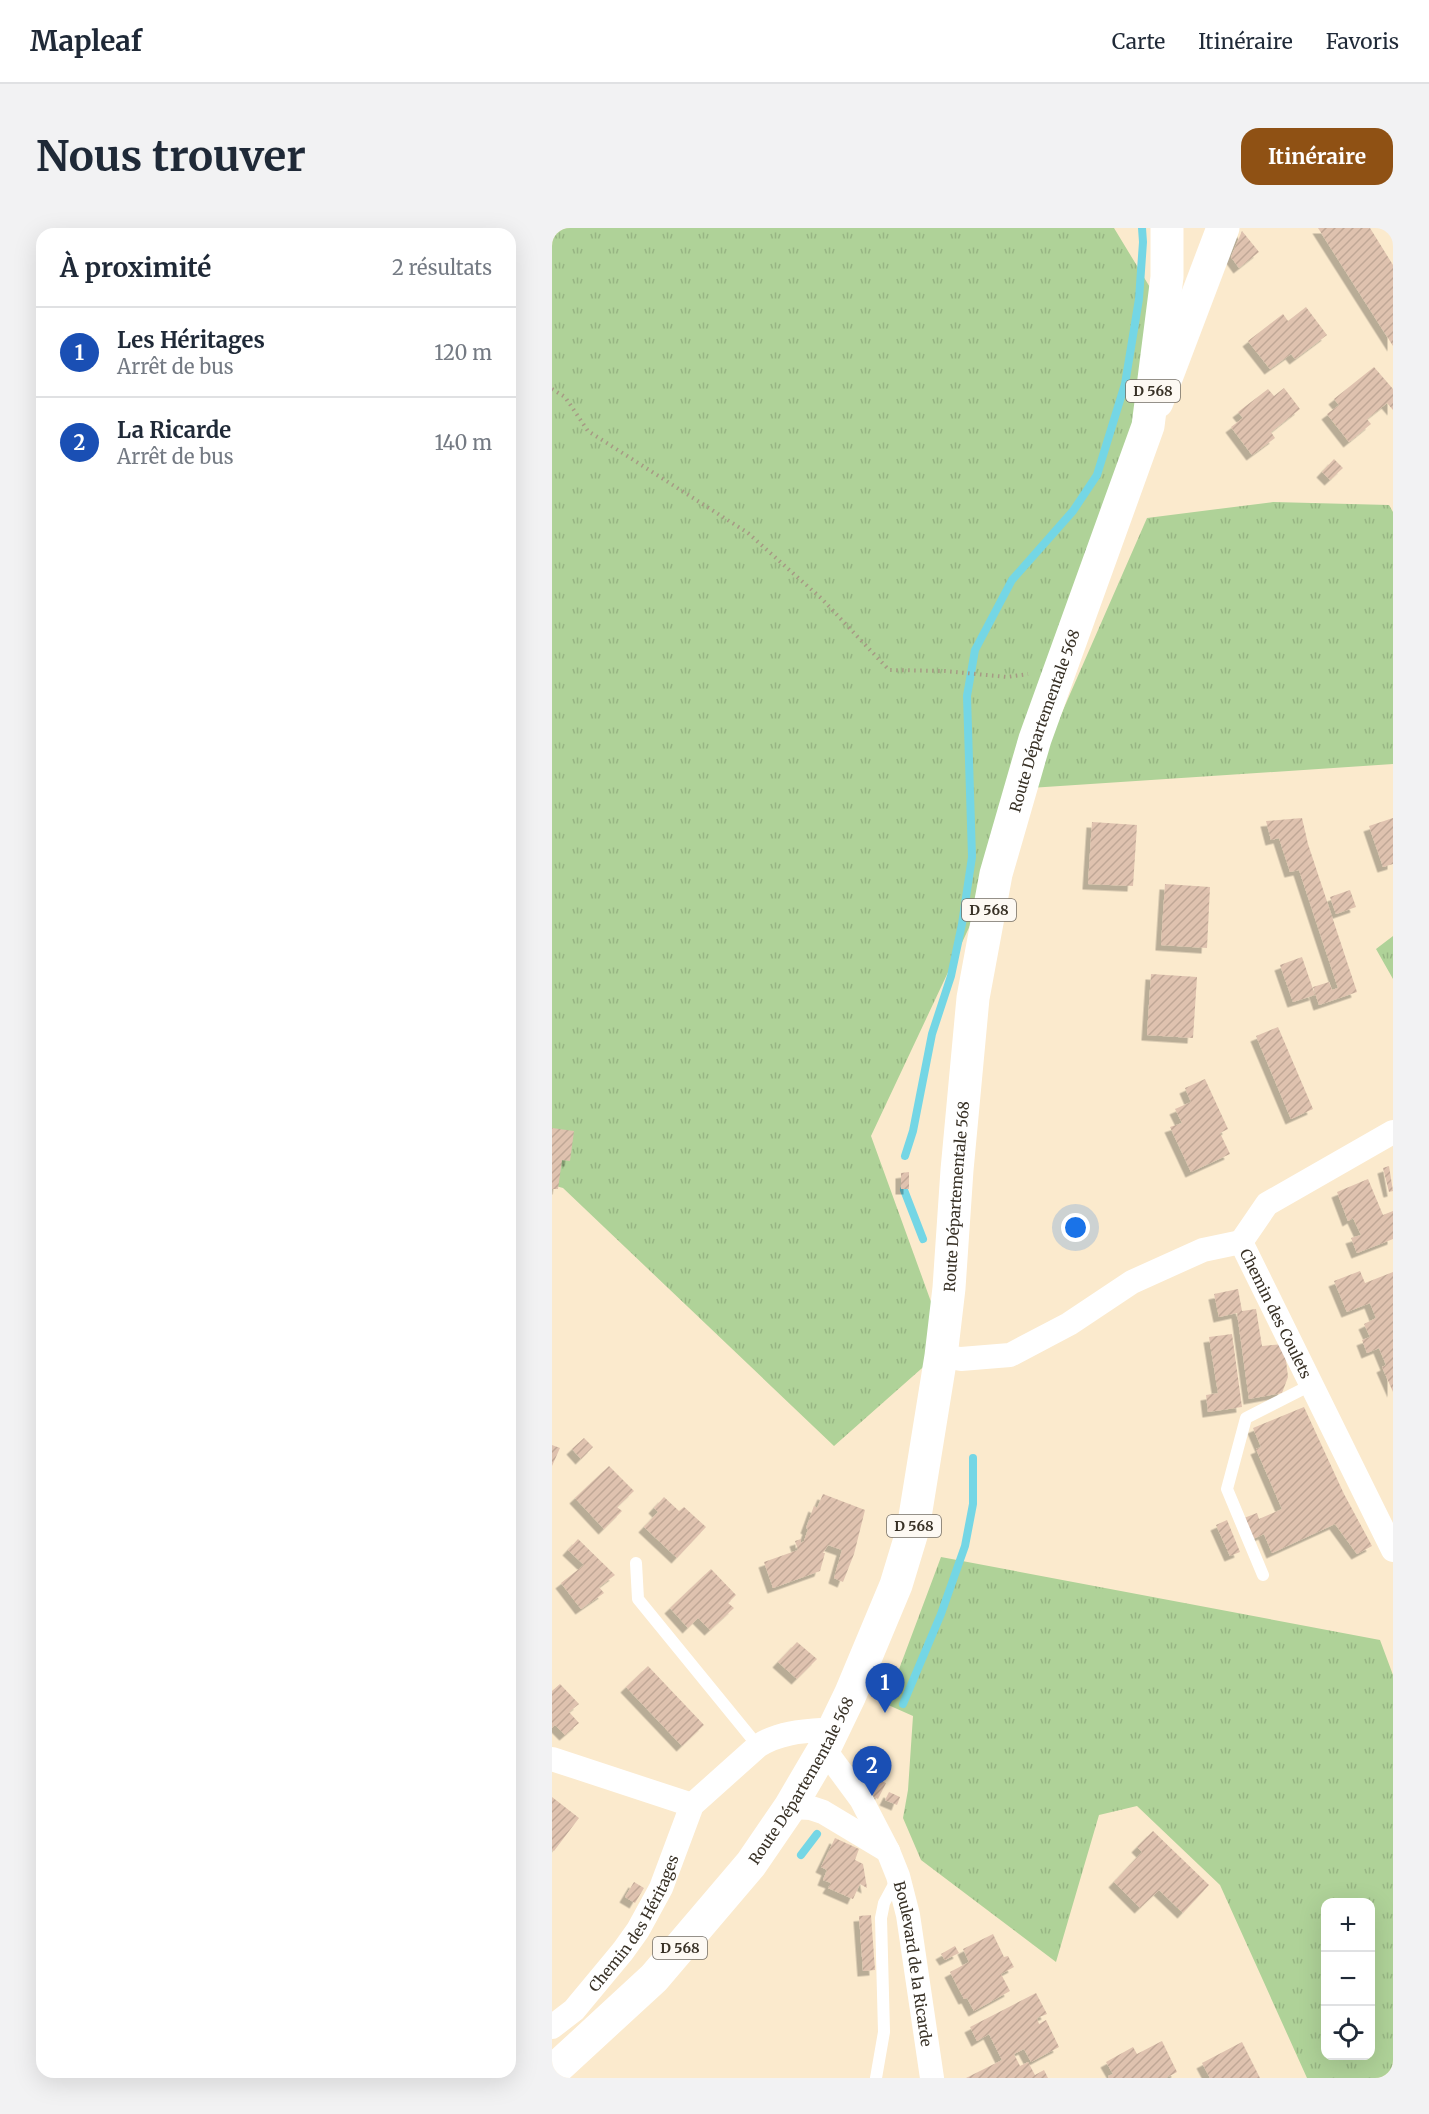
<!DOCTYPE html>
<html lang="fr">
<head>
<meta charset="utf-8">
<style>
  :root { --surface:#fff; --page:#f2f2f3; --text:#1f2937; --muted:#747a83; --line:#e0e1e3; --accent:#8f5114 }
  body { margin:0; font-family:Merriweather,serif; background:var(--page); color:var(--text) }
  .controls { position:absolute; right:18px; bottom:18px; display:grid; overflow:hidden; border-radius:12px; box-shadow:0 6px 24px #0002 }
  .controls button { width:54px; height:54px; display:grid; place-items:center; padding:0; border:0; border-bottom:2px solid var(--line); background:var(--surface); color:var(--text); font:30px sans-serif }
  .you { position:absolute; left:524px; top:1000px; width:21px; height:21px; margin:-15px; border:4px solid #fff; border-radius:50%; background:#1a73e8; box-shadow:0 0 0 9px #1a73e833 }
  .badge { display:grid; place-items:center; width:39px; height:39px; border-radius:50%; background:var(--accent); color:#fff; font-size:20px; font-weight:700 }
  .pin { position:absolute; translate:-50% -50px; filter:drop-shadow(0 2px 3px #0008) }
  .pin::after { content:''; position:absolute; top:32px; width:21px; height:18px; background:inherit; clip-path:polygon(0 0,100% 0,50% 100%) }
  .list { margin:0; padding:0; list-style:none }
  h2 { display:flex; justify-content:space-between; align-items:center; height:78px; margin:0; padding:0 24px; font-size:26px }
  h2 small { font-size:20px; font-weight:400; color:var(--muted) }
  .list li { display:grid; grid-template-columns:39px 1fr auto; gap:18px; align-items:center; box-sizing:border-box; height:90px; padding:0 24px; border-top:2px solid var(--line) }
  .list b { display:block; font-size:22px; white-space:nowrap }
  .list p { margin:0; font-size:20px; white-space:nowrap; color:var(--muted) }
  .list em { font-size:20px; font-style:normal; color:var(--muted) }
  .icon { flex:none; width:33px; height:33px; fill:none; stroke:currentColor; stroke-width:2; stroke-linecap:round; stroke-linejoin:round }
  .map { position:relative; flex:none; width:841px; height:1850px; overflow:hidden; border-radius:18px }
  header { display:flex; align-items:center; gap:36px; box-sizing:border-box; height:84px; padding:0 30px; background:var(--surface); border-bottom:2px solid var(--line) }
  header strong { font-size:28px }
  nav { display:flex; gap:33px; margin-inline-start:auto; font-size:21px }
  .intro { display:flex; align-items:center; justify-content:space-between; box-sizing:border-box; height:144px; padding:0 36px }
  h1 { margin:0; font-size:42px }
  .button { padding:15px 27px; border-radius:18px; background:var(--accent); color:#fff; font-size:21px; font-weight:700 }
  main { display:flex; gap:36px; padding:0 36px }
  aside { flex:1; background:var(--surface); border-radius:18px; box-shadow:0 6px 24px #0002 }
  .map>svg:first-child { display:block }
</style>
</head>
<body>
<header>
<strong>Mapleaf</strong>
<nav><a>Carte</a><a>Itinéraire</a><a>Favoris</a></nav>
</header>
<div class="intro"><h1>Nous trouver</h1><a class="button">Itinéraire</a></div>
<main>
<aside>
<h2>À proximité<small>2 résultats</small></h2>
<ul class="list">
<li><span class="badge" style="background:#1a4fb4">1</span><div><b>Les Héritages</b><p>Arrêt de bus</p></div><em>120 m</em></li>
<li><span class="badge" style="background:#1a4fb4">2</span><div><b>La Ricarde</b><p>Arrêt de bus</p></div><em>140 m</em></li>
</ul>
</aside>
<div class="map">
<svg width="841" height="1850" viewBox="0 0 841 1850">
  <defs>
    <pattern id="grass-tufts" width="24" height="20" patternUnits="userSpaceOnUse" patternTransform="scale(1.5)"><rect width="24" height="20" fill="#afd298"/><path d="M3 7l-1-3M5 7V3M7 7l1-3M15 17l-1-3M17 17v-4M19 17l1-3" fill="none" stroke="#97b583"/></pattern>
    <pattern id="building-hatch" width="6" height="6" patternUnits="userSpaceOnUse" patternTransform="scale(1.5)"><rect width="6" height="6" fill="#dfc2af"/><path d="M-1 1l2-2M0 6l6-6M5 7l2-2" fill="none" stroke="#c0a796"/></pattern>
    <filter id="shadow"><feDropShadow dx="-5.5" dy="5.5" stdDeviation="0" flood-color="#0004"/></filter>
  </defs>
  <rect width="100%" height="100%" fill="#fbeacd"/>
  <!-- grass -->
  <path fill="url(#grass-tufts)" fill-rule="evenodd" d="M0,0H562L616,89L480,553L595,290L721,274L837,277L841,284V536L478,560L470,587L319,908L395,1118L282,1218L11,960L0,957Z
    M841,708V751L824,721Z
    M389,1329L828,1412L841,1447V1850H755L668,1657L585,1578L547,1587L504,1734L369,1632L351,1590L356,1562L361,1488L334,1476ZM774,1674H818V1828H774Z"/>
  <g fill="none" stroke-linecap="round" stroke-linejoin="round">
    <!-- stream -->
    <path stroke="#74d6e5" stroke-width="8" d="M353,928L361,903L380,806L399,748L410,696L420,629L415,468L423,422L460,352L521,283L545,247L573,156L587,71L591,14L590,0
      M352,962L371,1011
      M351,1476L389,1386L413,1318L421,1276V1230
      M249,1627L265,1606"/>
  </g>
  <!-- building -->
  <path fill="url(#building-hatch)" filter="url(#shadow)" d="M766,0H818L841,37V118Z
    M690,3L707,24L687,40L679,29Z
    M754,79L775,107L743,131L739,126L718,141L696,113L731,86L736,93Z
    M822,139L841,161V182L835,175L815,191L819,196L797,214L775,186L787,177L782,171Z
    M732,160L748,181L719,204L723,210L700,227L679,199L691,190L686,184L716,161L722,168Z
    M782,231L791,240L778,252L770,244Z
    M750,590L756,616L805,764L767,777L761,759L777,754L780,762L786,760L747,642L738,644L727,610L719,612L714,593Z
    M841,590V636L831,639L817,598Z
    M540,594L585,597L581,658L536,656Z
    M613,656L658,659L655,720L609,717Z
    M798,662L804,679L784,686L778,669Z
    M750,729L763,767L741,774L728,737Z
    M599,746L645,749L641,810L595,807Z
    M726,799L761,881L739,891L704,808Z
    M653,851L676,901L668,905L678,926L639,944L618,899L630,895L623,881L639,874L633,860Z
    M0,900L22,903L18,933L10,932L6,961H0Z
    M837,938L841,963L837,964L831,940Z
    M357,944V961H349V945Z
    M816,951L831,987L841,983V1011L805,1025L799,1010L809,1007L801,990L796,993L785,964Z
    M808,1043L813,1055L841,1044V1164L830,1139L834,1137L827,1120L815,1125L810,1112L818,1109L812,1096L824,1090L818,1075L795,1084L782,1053Z
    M686,1061L690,1083L704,1081L710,1118L732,1116L736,1149L730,1165L697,1171L685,1085L667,1089L662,1066Z
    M680,1106L690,1179L656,1184L654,1167L666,1165L657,1109Z
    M752,1179L792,1266L820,1318L805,1326L783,1296L720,1325L712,1306L701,1311L692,1290L705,1285L707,1291L730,1281L704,1221L709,1219L701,1200Z
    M32,1210L41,1219L29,1231L20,1221Z
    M0,1217L8,1220L0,1238Z
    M57,1238L82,1263L65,1279L70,1283L52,1301L23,1270Z
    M271,1266L313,1282L302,1326L291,1354L282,1350L290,1322L276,1317L271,1325H273L268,1343L221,1360L212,1334L246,1322L243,1313L249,1311V1315L252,1313L256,1301L254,1300L262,1278L265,1280Z
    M112,1269L127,1283L132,1279L154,1299L125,1330L92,1299L106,1284L102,1280Z
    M675,1292L688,1324L678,1328L664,1297Z
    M26,1311L63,1347L47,1359L52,1365L29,1381L9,1355L32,1337L16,1322Z
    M159,1341L184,1367L176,1375L182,1380L158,1402L146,1390L136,1400L118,1380Z
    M245,1414L265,1431L245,1451L226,1434Z
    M96,1438L152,1497L130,1518L74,1459Z
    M8,1456L27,1476L17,1484L27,1495L13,1507L3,1497L0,1500V1463Z
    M327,1552L334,1555L326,1571L320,1568Z
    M337,1564L348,1569L345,1577L333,1572Z
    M0,1569L27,1590L2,1623L0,1622Z
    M601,1603L657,1657L631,1685L607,1662L588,1680L562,1654L590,1624L585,1619Z
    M283,1610L307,1621L303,1632L311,1636L315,1660L308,1656L301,1671L276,1660L279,1655L271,1652L275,1642L269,1639Z
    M82,1654L92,1660L83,1675L73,1669Z
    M319,1687L323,1742L311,1743L307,1688Z
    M441,1706L452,1729L456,1728L462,1739L449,1746L458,1763L422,1783L415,1770L412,1771L398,1744L417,1734L411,1721Z
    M403,1718L407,1725L393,1732L389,1726Z
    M484,1765L495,1786L485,1790L487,1796L494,1792L507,1819L479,1834L472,1821L462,1826L468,1838L476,1834L483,1847L492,1842L496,1850H414L450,1832L437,1806L425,1813L418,1799Z
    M610,1813L625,1844L614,1850H557L556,1848L561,1846L554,1834L581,1819L585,1826Z
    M690,1814L708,1850H658L650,1835Z"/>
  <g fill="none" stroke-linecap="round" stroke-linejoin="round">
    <!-- path -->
    <path stroke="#a69a84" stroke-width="4" stroke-dasharray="1.5 4.5" stroke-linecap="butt" d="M0,161L13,169L36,203L196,305L270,371L337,442L393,443L455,449L476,446"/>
    <!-- lane -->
    <path stroke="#fff" stroke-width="12" d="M84,1335L86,1371L206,1518
      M711,1347L675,1261L694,1190L759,1157
      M324,1850L332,1804L329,1690L332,1675L346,1649"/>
    <!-- street -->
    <g stroke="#fff" stroke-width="24">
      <path d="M689,1014L715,976L841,904"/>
      <path id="s1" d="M389,1128L409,1131L458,1127L517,1096L580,1054L651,1022L689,1014L841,1322"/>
      <path id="s2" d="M272,1521L309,1571L336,1623L346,1648L356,1687L380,1850"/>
      <path d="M0,1531L140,1577"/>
      <path d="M238,1579L259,1580L271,1584L336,1623"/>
      <path id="s3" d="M0,1799L22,1782L71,1723L86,1702L109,1660L140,1577L206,1518C229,1503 255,1503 282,1501"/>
    </g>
    <!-- secondary -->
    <path stroke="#fff" stroke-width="33" d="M605,174L671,0"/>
    <!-- primary -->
    <path stroke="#fff" stroke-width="33" id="s4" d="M0,1844L102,1750L199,1636L238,1579L272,1521L298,1467L344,1357L361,1301L389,1128L397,1060L405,942L421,770L444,646L483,511L596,198L615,49V0"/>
  </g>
  <g text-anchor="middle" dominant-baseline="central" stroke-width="4.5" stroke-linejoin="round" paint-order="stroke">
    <!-- shield labels -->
    <g fill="#fdf9f3" stroke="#736d64" stroke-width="1.5">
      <rect x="574" y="152" width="54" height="22" rx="4.5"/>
      <rect x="410" y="671" width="54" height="22" rx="4.5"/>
      <rect x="335" y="1287" width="54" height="22" rx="4.5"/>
      <rect x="101" y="1709" width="54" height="22" rx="4.5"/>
    </g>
    <g font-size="14" font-weight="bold" fill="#383126">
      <text x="601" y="163">D 568</text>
      <text x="437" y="682">D 568</text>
      <text x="362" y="1298">D 568</text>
      <text x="128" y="1720">D 568</text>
    </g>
    <!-- street labels -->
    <g font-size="15" fill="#383126" stroke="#fdf9f3">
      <text stroke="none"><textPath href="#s4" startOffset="1484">Route Départementale 568</textPath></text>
      <text stroke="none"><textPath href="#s4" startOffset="998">Route Départementale 568</textPath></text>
      <text stroke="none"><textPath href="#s1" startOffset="408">Chemin des Coulets</textPath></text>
      <text stroke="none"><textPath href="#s4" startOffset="386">Route Départementale 568</textPath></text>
      <text stroke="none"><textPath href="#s3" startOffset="134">Chemin des Héritages</textPath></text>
      <text stroke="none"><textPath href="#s2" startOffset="237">Boulevard de la Ricarde</textPath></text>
    </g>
  </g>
</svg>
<div class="controls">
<button>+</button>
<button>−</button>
<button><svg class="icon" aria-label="locate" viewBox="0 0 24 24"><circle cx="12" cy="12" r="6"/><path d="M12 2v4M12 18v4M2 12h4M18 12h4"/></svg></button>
</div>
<div class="you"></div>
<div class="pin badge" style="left:333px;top:1485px;background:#1a4fb4">1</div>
<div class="pin badge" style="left:320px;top:1568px;background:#1a4fb4">2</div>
</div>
</main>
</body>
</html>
